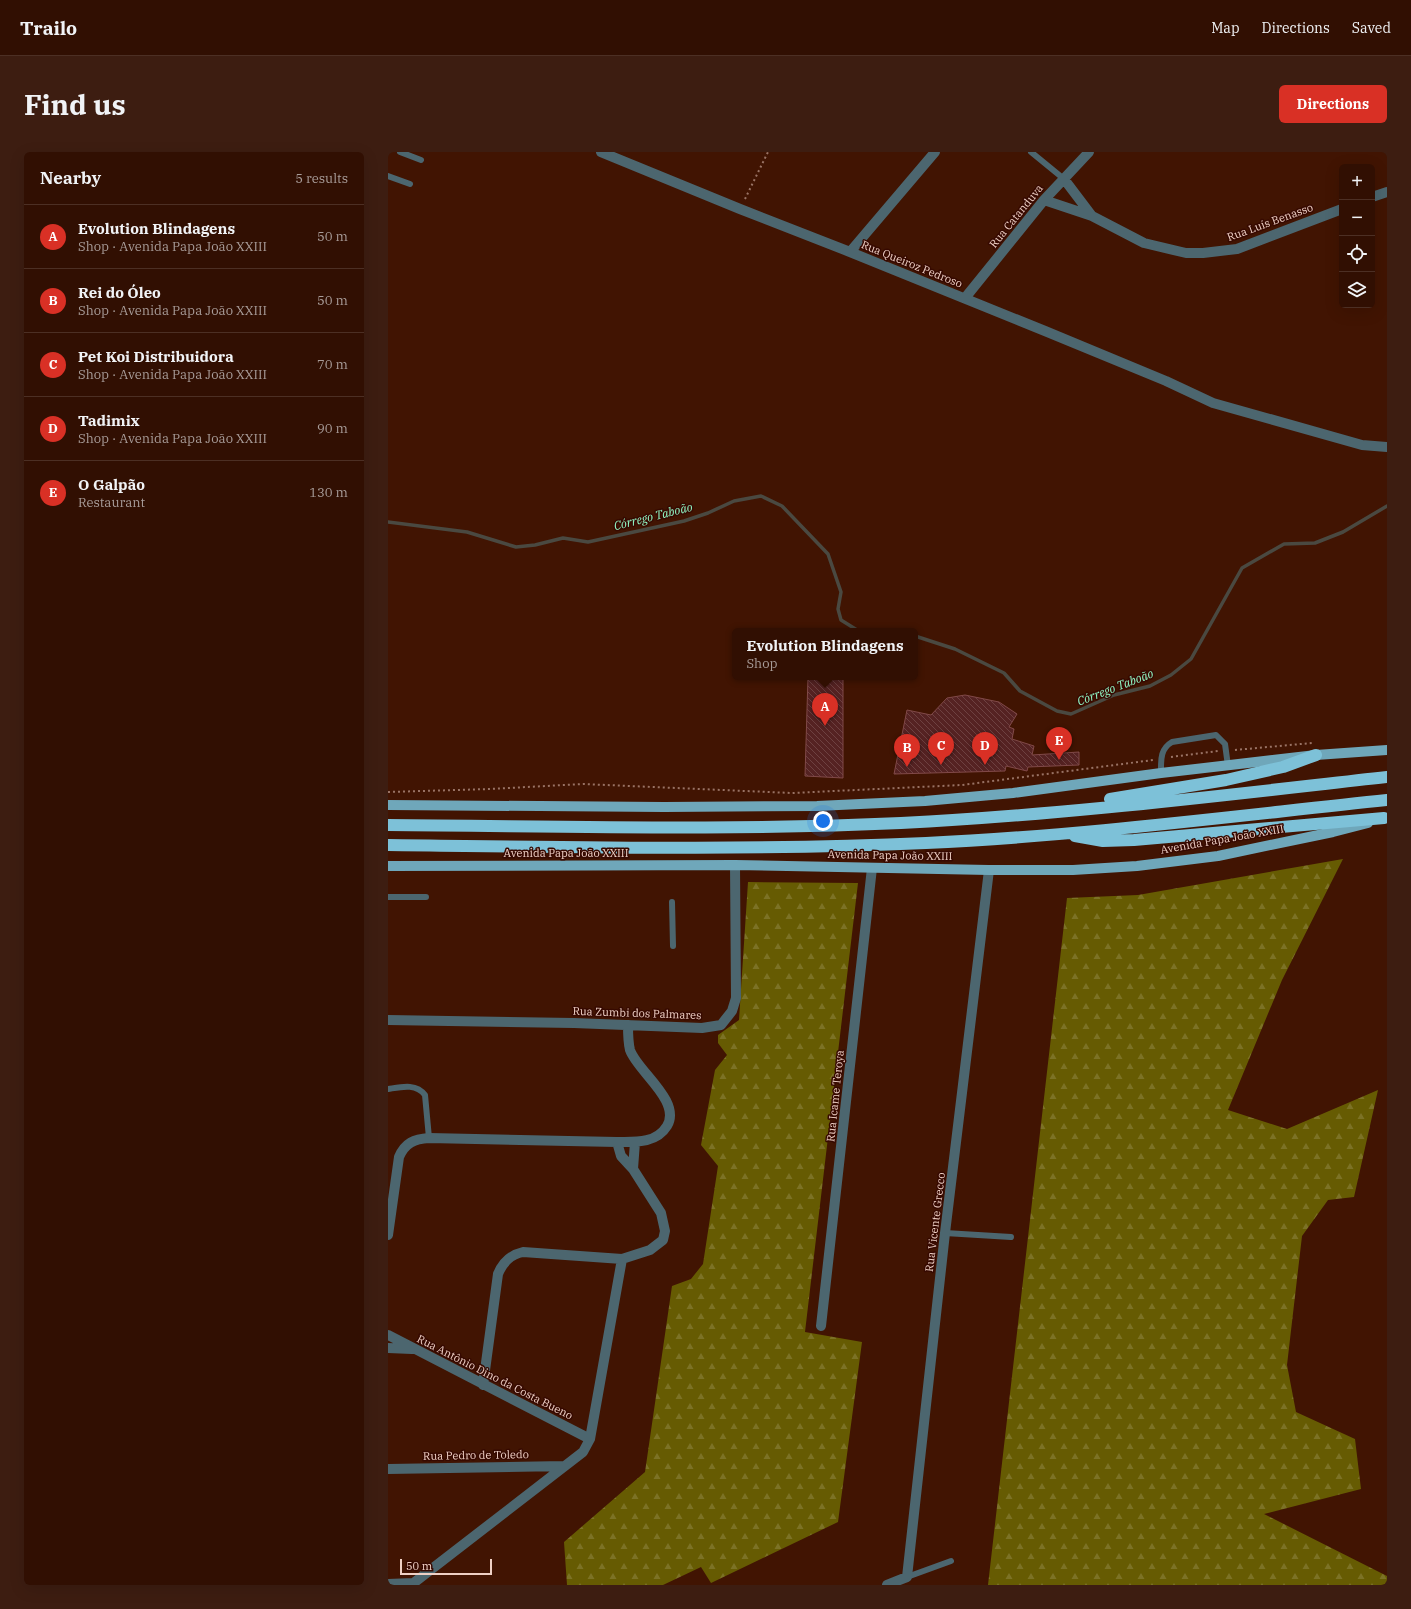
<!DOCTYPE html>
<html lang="en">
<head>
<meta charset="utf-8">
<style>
  :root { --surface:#310f02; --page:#3d1d11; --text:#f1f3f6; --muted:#a89c99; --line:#4c2f24; --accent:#d93025 }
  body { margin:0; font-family:"IBM Plex Serif",serif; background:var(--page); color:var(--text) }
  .controls { position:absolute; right:12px; top:12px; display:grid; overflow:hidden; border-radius:6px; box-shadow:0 4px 16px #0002 }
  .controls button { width:36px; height:36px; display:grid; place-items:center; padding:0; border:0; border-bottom:1px solid var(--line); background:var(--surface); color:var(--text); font:20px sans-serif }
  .scale { position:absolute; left:12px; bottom:10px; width:92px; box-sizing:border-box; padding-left:4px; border:2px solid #efd0c5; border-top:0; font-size:11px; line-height:14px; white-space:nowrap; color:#efd0c5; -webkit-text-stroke:3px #360900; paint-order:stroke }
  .you { position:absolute; left:435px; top:669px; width:14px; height:14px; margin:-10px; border:3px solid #fff; border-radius:50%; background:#1a73e8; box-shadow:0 0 0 6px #1a73e833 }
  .badge { display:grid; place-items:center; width:26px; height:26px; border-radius:50%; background:var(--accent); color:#fff; font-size:13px; font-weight:700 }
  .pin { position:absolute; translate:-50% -33px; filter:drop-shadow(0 1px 2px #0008) }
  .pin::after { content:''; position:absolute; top:21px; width:14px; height:12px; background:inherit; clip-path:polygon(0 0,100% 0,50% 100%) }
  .popup { position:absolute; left:344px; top:476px; width:186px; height:52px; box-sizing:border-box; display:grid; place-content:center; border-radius:6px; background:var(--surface); filter:drop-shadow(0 1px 3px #0005); font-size:13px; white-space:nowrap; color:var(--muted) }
  .popup b { font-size:15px; color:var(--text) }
  .popup::after { content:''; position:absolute; left:50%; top:100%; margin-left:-8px; border:8px solid transparent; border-top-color:var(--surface) }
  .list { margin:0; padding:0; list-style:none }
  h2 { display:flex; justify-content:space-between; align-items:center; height:52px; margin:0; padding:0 16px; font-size:17px }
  h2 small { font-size:13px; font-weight:400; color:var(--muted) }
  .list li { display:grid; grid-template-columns:26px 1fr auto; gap:12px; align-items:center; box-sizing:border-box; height:64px; padding:0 16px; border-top:1px solid var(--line) }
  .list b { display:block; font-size:15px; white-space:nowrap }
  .list p { margin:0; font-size:13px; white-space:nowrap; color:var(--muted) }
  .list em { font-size:13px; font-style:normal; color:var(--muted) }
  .icon { flex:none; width:22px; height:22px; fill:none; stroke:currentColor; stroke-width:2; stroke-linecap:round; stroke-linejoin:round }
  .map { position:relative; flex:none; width:999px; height:1433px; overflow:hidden; border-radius:6px }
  header { display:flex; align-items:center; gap:24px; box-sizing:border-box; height:56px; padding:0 20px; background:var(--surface); border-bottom:1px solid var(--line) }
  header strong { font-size:19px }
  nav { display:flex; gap:22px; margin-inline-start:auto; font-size:14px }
  .intro { display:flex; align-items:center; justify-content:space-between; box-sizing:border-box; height:96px; padding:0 24px }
  h1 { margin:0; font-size:28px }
  .button { padding:10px 18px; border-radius:6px; background:var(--accent); color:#fff; font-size:14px; font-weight:700 }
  main { display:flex; gap:24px; padding:0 24px }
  aside { flex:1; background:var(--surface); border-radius:6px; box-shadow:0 4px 16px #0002 }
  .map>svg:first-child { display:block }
</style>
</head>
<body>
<header>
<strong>Trailo</strong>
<nav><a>Map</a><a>Directions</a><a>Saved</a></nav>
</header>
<div class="intro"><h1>Find us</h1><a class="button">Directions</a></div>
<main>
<aside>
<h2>Nearby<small>5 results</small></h2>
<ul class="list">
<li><span class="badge">A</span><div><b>Evolution Blindagens</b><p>Shop · Avenida Papa João XXIII</p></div><em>50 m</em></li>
<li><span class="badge">B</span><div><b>Rei do Óleo</b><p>Shop · Avenida Papa João XXIII</p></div><em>50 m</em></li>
<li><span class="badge">C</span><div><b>Pet Koi Distribuidora</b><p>Shop · Avenida Papa João XXIII</p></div><em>70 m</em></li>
<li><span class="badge">D</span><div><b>Tadimix</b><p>Shop · Avenida Papa João XXIII</p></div><em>90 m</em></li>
<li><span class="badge">E</span><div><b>O Galpão</b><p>Restaurant</p></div><em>130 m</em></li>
</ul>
</aside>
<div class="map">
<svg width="999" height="1433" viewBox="0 0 999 1433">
  <defs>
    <pattern id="forest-firs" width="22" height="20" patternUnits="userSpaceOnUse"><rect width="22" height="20" fill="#665b02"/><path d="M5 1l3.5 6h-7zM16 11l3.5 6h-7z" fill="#7c7225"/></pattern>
    <pattern id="building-back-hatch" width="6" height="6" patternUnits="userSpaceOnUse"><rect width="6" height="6" fill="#522"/><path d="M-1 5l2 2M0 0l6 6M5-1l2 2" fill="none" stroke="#6e4141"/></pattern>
  </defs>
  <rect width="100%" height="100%" fill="#411402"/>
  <!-- forest -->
  <path fill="url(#forest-firs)" d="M955,707L894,828L840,958L899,977L990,938L966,1045L940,1048L914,1084L899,1213L908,1260L967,1287L973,1337L876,1362L999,1424V1433H600L679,746L750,743Z
    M360,730L470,731L417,1180L474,1190L450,1370L323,1431L313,1415L275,1433H179L176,1390L257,1320L284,1134L303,1127L315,1112L330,1014L313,993L327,918L339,903L330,891V883L351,868Z"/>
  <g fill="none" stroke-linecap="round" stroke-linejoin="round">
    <!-- stream -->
    <path stroke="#4a4941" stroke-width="3.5" d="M0,370L79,380L128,395L147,393L175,386L200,390L296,369L320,361L346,349L373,344L394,354L440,402L453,440L450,457L453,468L469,478L479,479
      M527,484L567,497L616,521L632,539L669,559L683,562L726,543L762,534L783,523L803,507L854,416L896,392L927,391L955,380L999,354"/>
  </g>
  <!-- building -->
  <path fill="url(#building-back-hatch)" stroke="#814948" d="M420,525H455V626L417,624Z
    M577,543L611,550L629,562L621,575L626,577L624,587L646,594L644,603L691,600V613L640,615L639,619L618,614L617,619L506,622L519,558L543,563L559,546Z"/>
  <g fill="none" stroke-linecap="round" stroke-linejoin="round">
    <!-- path -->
    <path stroke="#997365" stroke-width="2" stroke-dasharray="2 3" stroke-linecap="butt" d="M357,47L380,0
      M847,598L924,591
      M783,605L830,599
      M0,640L102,637L195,632L404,641L574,633L765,608"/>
    <!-- lane -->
    <path stroke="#4c666f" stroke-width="6" d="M12,0L33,8
      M643,0L676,27
      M0,24L22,32
      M773,621C773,608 772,597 784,590L828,583L837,592L840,614
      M0,745H38
      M284,750L285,794
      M0,937C13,935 28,931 37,943L41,986
      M557,1081L623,1085
      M519,1425L563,1409"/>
    <!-- street -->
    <path stroke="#4c666f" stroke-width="10" d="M213,0L352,57L462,100L657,179L778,229L825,251L974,293L999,295
      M676,27L704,64
      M984,45L999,40
      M656,48L704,64L756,91L798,101H815L849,97L954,57
      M462,100L547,0
      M577,146L656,48L701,0
      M0,868L186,871L314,876L333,873L344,859L348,846L347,713
      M245,1017L247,990
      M0,1083L11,1005C17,991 26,987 41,986L229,990C246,990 268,992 279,974C294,949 249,919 242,898C240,890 240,881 240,873
      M433,1174L484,716
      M0,1183L202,1287
      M0,1196L24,1197
      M95,1233L110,1122C115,1110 122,1103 135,1100L234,1107L262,1098L275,1088L277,1079L273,1061L245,1017L233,1004L229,990
      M0,1317L176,1314
      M0,1432L25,1431
      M23,1433L195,1300L202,1287L234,1107
      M499,1433L519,1425L557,1081L601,718"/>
    <!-- primary -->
    <path stroke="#6fa7ba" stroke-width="10" d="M0,653L276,655L429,654L537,649L625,641L773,621L928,603L999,598
      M0,714L347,713L601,718H685L749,714L830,704L945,680L980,671"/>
    <!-- highway -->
    <path stroke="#7dc1d8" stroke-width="12" d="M722,647L838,628L895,615L928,603
      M0,673C171,674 342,679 513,671C676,663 837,643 999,625
      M687,684L715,689L746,688L996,666
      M0,693C179,695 359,699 538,691C692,684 846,664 999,648"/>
  </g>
  <g text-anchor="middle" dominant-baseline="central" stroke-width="3" stroke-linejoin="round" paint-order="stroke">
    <!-- street labels -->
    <g font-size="11" fill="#efd0c5" stroke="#360900">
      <text transform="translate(628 64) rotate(-51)">Rua Catanduva</text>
      <text transform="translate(882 70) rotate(-20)">Rua Luís Benasso</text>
      <text transform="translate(524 112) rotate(22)">Rua Queiroz Pedroso</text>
      <text transform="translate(834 687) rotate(-10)">Avenida Papa João XXIII</text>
      <text x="178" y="701">Avenida Papa João XXIII</text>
      <text transform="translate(502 703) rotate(1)">Avenida Papa João XXIII</text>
      <text transform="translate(249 861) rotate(2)">Rua Zumbi dos Palmares</text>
      <text transform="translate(447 944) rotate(-84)">Rua Icame Teroya</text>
      <text transform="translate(547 1070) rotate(-83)">Rua Vicente Grecco</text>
      <text transform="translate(107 1225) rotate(27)">Rua Antônio Dino da Costa Bueno</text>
      <text transform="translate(88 1303) rotate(-1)">Rua Pedro de Toledo</text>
    </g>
    <!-- water labels -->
    <g font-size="12" font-style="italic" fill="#92fac7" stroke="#360900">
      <text transform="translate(265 364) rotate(-14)">Córrego Taboão</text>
      <text transform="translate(727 535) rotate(-21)">Córrego Taboão</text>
    </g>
  </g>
</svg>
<div class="controls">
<button>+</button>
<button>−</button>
<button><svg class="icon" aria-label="locate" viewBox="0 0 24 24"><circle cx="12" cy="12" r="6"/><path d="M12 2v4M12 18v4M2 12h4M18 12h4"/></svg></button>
<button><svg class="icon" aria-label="layers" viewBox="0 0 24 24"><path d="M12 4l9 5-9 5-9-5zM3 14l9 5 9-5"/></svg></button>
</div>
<div class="scale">50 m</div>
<div class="you"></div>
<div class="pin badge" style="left:437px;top:574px">A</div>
<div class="popup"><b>Evolution Blindagens</b>Shop</div>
<div class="pin badge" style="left:519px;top:615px">B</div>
<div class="pin badge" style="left:553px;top:613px">C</div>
<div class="pin badge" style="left:597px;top:613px">D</div>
<div class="pin badge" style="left:671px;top:608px">E</div>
</div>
</main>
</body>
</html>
